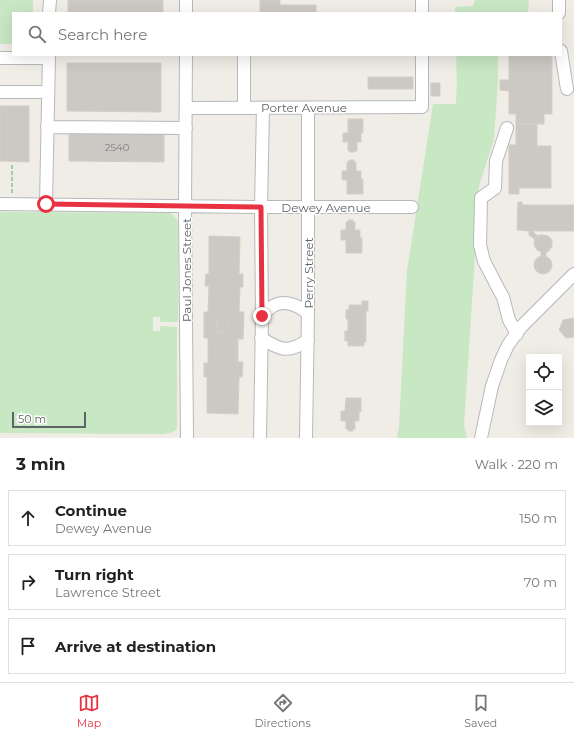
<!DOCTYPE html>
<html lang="en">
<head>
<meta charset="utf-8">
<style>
  :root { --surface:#fff; --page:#f2f2f2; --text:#222; --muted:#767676; --line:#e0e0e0; --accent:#e93241 }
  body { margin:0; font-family:Montserrat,sans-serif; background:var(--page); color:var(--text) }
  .controls { position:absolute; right:12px; bottom:12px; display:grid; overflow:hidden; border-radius:0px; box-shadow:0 4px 16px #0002 }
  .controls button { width:36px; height:36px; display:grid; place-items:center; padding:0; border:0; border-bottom:1px solid var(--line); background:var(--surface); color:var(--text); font:20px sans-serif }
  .scale { position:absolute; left:12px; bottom:10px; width:74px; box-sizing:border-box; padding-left:4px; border:2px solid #5d6366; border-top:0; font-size:11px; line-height:14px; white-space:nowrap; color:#5d6366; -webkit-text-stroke:3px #fff; paint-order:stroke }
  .stop { position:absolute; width:12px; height:12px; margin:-9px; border:3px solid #e93241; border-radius:50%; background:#fff }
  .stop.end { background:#e93241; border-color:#fff; box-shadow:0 1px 4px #0008 }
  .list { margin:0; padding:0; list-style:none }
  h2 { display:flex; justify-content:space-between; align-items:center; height:52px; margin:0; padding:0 16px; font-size:17px }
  h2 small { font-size:13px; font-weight:400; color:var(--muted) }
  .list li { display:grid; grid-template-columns:26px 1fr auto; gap:12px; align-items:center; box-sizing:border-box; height:56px; margin:0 8px 8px; padding:0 8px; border:1px solid var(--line); border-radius:0px }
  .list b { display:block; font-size:15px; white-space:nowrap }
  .list p { margin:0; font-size:13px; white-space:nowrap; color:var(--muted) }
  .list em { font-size:13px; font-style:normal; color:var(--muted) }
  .icon { flex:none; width:22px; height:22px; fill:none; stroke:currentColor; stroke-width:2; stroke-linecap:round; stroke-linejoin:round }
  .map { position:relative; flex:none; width:574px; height:438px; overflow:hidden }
  .search { position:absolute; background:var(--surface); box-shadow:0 4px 16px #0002; left:12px; right:12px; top:12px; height:44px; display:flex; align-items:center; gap:10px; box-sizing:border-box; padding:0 14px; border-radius:0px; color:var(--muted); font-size:15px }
  .sheet { height:244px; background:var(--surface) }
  nav { display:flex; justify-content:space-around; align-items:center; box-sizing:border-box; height:56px; border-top:1px solid var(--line); background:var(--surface); font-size:11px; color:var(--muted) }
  nav a { display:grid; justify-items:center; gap:2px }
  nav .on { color:var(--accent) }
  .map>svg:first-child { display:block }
</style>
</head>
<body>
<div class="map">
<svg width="574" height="438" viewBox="0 0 574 438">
  <rect width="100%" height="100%" fill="#f0ece6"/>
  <!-- green -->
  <path fill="#c8e7c3" d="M0,0H33V13H13V44H0Z
    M475,0H529L528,13H455V7L473,6Z
    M456,55H498V81L494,139L479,186L474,271L464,425L467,438H397L399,427L407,271L433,104H456L457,81Z
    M0,212L170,213C175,216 177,219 178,223V321L177,322H160V317H153V331H160V326L177,327V428C174,433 169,433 163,434L0,433Z"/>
  <!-- building -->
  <path fill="#ccc9c5" stroke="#d4cdc4" d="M68,0H163V13H68Z
    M260,0H280V5H316V13H260Z
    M509,55H552V114H544V124H516V114H509V91L500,90V80H509Z
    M67,63H161V112L67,111Z
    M368,77H413V89H368Z
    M431,83H440V96H431Z
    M0,106H29V162L0,161Z
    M348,119H363V133H361V142H357V151H355V152H350V151H348V142H343V133H348Z
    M516,124H537V146H551V188H519V194H509V145H516Z
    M69,132L164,133V162L69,161Z
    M349,160H354V162H356V171H361V179H363V194H347V180H342V171H347V162H349Z
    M518,202H522V205H574V231H532L539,237L536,240L529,235V231L517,230Z
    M348,220H353V222H355V230H360V238H362V253H346V240H341V230H346V222H348Z
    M539,235H542L548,236L552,240V246L549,251L546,252V256H541V252L537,250L534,245L535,239Z
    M209,236L240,237L239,274H243V287H240L239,312H244L243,339H238V362H243L242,377H239L238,414L207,413V377H204V363H208V338H204V312H208L209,286H205L206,274H209Z
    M534 265a9 9 0 1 1 18 0a9 9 0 1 1-18 0Z
    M362,301H368V311H366V342H364V346H348V341H345V331H348V319H346V310H349V305H362Z
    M573,318L574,319V337L566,338L559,330L563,320Z
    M217,320L228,321V332H217Z
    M346,398H361V412H359V421H355V429H353V431H348V429H346V421H341V411H345Z"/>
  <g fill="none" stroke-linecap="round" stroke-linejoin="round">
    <!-- minor casing -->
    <g stroke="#b6b9bc" stroke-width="14">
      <path id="minor" d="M49,13L50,0
        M186,13V0
        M422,13V0
        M559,13V0
        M561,51L567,89
        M186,55L185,206L187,438
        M0,58H49
        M0,92H48
        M186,108L422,107V55
        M244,108V55
        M47,127L186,128
        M507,128L496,161L495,188L481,198L480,245L484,261L499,290L503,297L509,320L517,334
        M0,204L261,207H412
        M46,204L49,55
        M262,316C264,314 266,311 269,309C281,298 298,304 308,314
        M261,338C280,350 288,354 308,340
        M260,438L262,316L261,207L263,108
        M306,438L308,310V108
        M481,438L492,386L501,360L508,345L521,327L574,274"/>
    </g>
    <!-- path -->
    <path stroke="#a0d0a5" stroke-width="2" stroke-dasharray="4 2" stroke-linecap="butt" d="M12,193V165"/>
    <!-- minor -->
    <use href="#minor" stroke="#fff" stroke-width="12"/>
  </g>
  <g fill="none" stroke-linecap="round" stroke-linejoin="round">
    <!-- route -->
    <path stroke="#e93241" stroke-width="5" d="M46,204L261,207L262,316"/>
  </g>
  <g text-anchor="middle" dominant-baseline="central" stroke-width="3" stroke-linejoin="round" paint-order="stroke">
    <!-- number labels -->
    <g font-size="10" fill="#797c7e">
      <text x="117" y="147">2540</text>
    </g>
    <!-- street labels -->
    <g font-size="12" fill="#5d6366" stroke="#fff">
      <text x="304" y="107">Porter Avenue</text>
      <text x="326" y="207">Dewey Avenue</text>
      <text transform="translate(186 270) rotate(-90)">Paul Jones Street</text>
      <text transform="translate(308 273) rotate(-90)">Perry Street</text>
    </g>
  </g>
</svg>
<div class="controls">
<button><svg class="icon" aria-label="locate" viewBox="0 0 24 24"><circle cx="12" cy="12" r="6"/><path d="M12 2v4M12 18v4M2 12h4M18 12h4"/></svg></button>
<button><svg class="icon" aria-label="layers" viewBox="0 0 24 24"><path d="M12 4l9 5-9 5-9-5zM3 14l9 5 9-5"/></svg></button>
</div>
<div class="scale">50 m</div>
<div class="stop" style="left:46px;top:204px"></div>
<div class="stop end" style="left:262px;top:316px"></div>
<div class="search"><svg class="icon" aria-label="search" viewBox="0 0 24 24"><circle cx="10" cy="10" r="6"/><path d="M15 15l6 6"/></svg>Search here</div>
</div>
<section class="sheet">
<h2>3 min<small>Walk · 220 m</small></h2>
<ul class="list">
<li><svg class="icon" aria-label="ahead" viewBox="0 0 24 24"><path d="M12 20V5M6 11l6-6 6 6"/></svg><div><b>Continue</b><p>Dewey Avenue</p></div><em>150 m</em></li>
<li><svg class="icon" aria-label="right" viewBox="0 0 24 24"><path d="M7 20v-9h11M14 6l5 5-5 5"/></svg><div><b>Turn right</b><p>Lawrence Street</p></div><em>70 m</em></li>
<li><svg class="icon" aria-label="arrive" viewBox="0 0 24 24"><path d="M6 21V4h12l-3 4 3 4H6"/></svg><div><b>Arrive at destination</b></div></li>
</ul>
</section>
<nav>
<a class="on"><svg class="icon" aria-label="map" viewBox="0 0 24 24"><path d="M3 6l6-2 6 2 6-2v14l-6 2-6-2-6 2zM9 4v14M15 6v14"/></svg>Map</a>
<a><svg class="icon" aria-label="directions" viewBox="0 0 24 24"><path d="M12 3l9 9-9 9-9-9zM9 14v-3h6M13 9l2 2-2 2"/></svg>Directions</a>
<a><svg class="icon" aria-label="saved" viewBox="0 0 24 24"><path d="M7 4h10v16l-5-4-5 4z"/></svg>Saved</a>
</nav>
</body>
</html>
